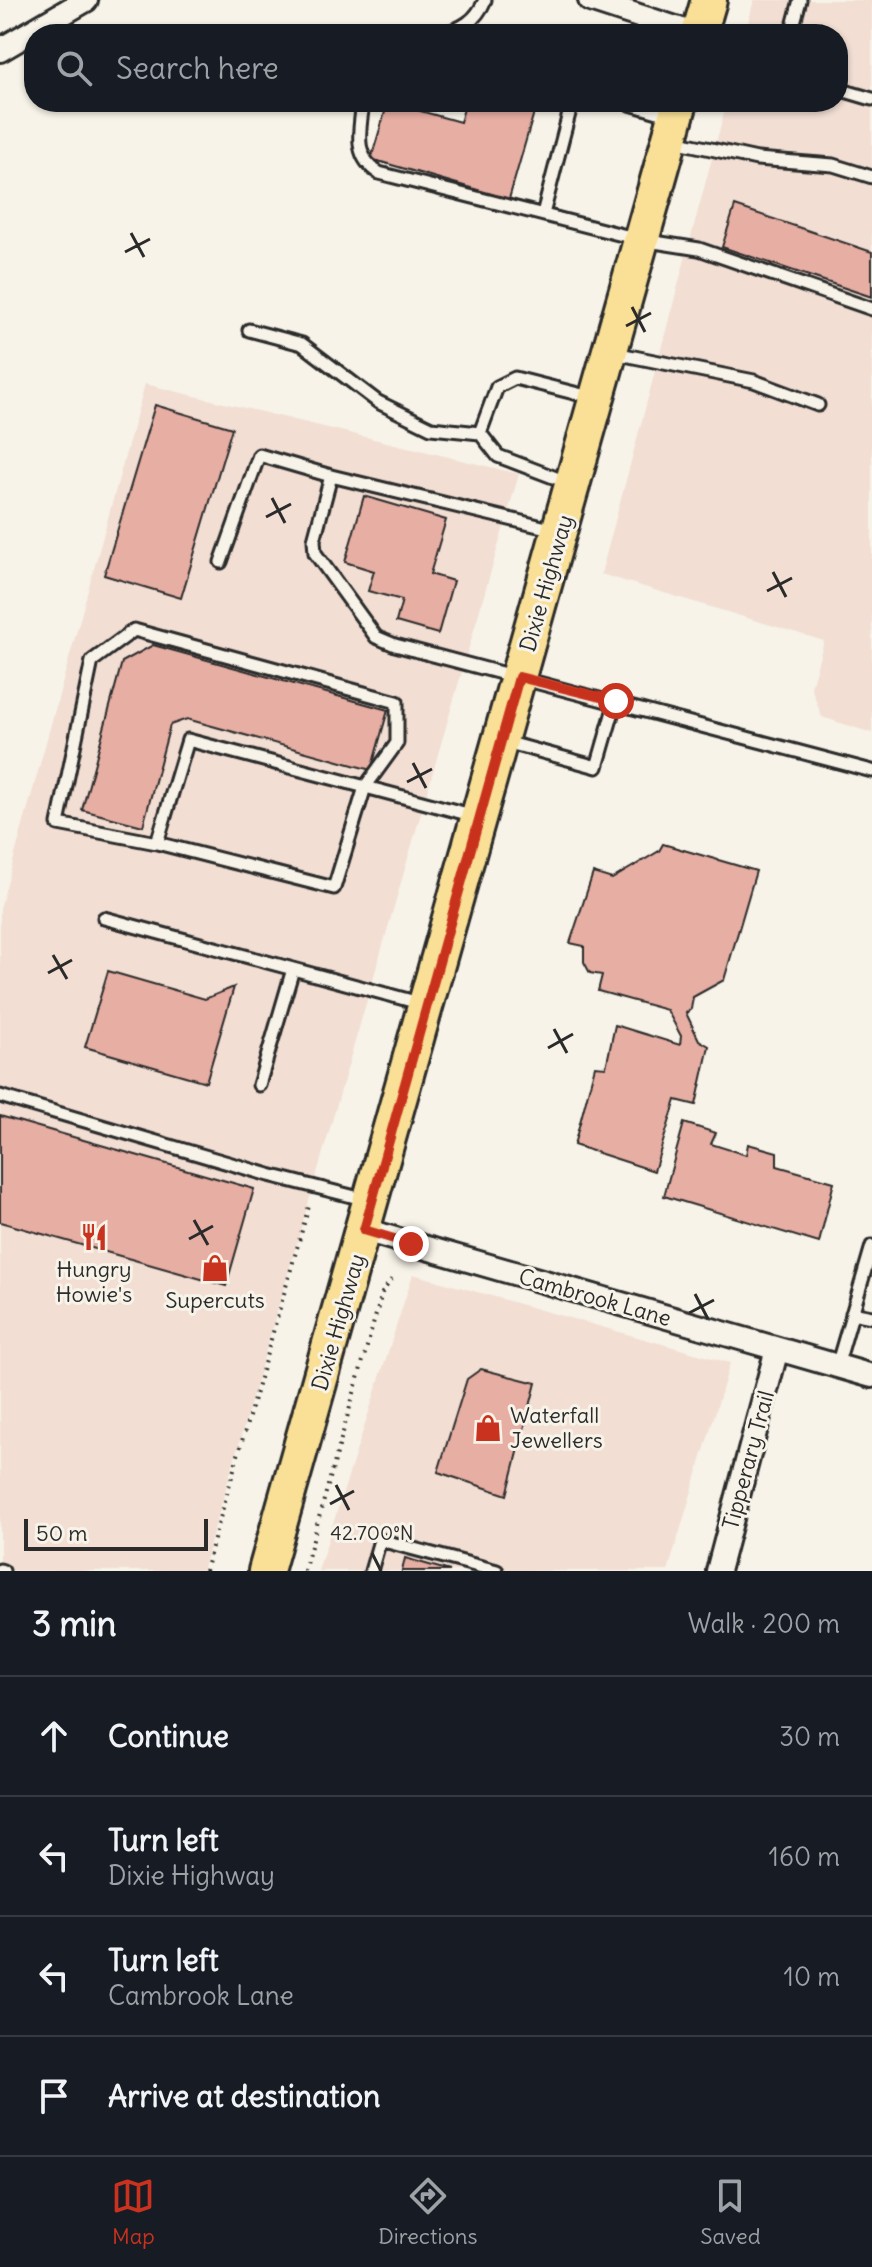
<!DOCTYPE html>
<html lang="en">
<head>
<meta charset="utf-8">
<style>
  :root { --surface:#171b24; --page:#20242c; --text:#f1f3f6; --muted:#9ea1a6; --line:#363941; --accent:#c8321e }
  body { margin:0; font-family:Delius,sans-serif; background:var(--page); color:var(--text) }
  .scale { position:absolute; left:24px; bottom:20px; width:184px; box-sizing:border-box; padding-left:8px; border:4px solid #2b2b2b; border-top:0; font-size:22px; line-height:28px; white-space:nowrap; color:#2b2b2b; -webkit-text-stroke:6px #f7f3e8; paint-order:stroke }
  .stop { position:absolute; width:24px; height:24px; margin:-18px; border:6px solid #c8321e; border-radius:50%; background:#fff }
  .stop.end { background:#c8321e; border-color:#fff; box-shadow:0 2px 8px #0008 }
  .list { margin:0; padding:0; list-style:none }
  h2 { display:flex; justify-content:space-between; align-items:center; height:104px; margin:0; padding:0 32px; font-size:34px }
  h2 small { font-size:26px; font-weight:400; color:var(--muted) }
  .list li { display:grid; grid-template-columns:52px 1fr auto; gap:24px; align-items:center; box-sizing:border-box; height:120px; padding:0 32px; border-top:2px solid var(--line) }
  .list b { display:block; font-size:30px; white-space:nowrap }
  .list p { margin:0; font-size:26px; white-space:nowrap; color:var(--muted) }
  .list em { font-size:26px; font-style:normal; color:var(--muted) }
  .icon { flex:none; width:44px; height:44px; fill:none; stroke:currentColor; stroke-width:2; stroke-linecap:round; stroke-linejoin:round }
  .map { position:relative; flex:none; width:872px; height:1571px; overflow:hidden }
  .search { position:absolute; background:var(--surface); box-shadow:0 2px 6px #0004; left:24px; right:24px; top:24px; height:88px; display:flex; align-items:center; gap:20px; box-sizing:border-box; padding:0 28px; border-radius:32px; color:var(--muted); font-size:30px }
  .sheet { height:584px; background:var(--surface) }
  nav { display:flex; justify-content:space-around; align-items:center; box-sizing:border-box; height:112px; border-top:2px solid var(--line); background:var(--surface); font-size:22px; color:var(--muted) }
  nav a { display:grid; justify-items:center; gap:4px }
  nav .on { color:var(--accent) }
  .map>svg:first-child { display:block }
</style>
</head>
<body>
<div class="map">
<svg width="872" height="1571" viewBox="0 0 872 1571">
  <rect width="100%" height="100%" fill="#f7f3e8"/>
  <filter id="ink" filterUnits="userSpaceOnUse"><feTurbulence type="fractalNoise" baseFrequency=".0125" numOctaves="2"/><feDisplacementMap in="SourceGraphic" scale="16" xChannelSelector="R" yChannelSelector="G"/><feConvolveMatrix kernelMatrix="1 2 1 2 8 2 1 2 1" color-interpolation-filters="sRGB"/></filter>
  <g filter="url(#ink)">
    <!-- built -->
    <path fill="#f2ded3" d="M754,0H872V733L822,717L811,687L824,641L601,574L727,102H838V34H745Z
      M145,384L519,474L202,1571H0V909Z
      M413,1274L730,1363L668,1571H318Z"/>
    <!-- building -->
    <path fill="#e7aea3" stroke="#2b2b2b" stroke-width="2" d="M388,102L460,122L466,102H537L509,199L371,159Z
      M735,206L872,252V297L722,247Z
      M155,405L232,428L181,598L104,575Z
      M364,496L446,520L430,574L453,581L438,634L396,622L402,600L368,591L374,571L345,562Z
      M153,645L388,710L371,770L187,719L170,725L143,826L82,810L122,662Z
      M663,844L756,871L724,980L693,997L691,1009L686,1013L699,1040L709,1046L696,1105L676,1100L654,1171L574,1145L595,1066L606,1067L615,1025L680,1045L681,1036L667,1010L598,991L602,975L590,973L584,962V946L570,943L593,873L612,879L659,851Z
      M108,971L205,999L234,987L206,1082L85,1047Z
      M0,1116L254,1189L226,1286L0,1222Z
      M684,1123L716,1133L711,1144L746,1155L748,1144L777,1152V1166L834,1182L819,1243L664,1196Z
      M481,1369L536,1383L507,1495L438,1472L467,1379Z
      M405,1558L450,1571H402Z"/>
    <g fill="none" stroke-linecap="round" stroke-linejoin="round">
      <!-- lane casing -->
      <g stroke="#2b2b2b" stroke-width="17">
        <path id="lane" d="M392,34L404,31L431,34
          M441,34C462,29 476,21 485,0
          M791,34L800,0
          M838,89L872,99
          M363,102C360,130 352,156 379,173L642,240L699,249L872,309
          M623,102L672,116
          M674,141L757,159L833,165L872,177
          M543,214L572,102
          M249,330L302,344L378,402L431,428L480,433
          M614,353L754,381L818,405
          M569,483L498,456L480,433L497,387L515,378L594,398
          M555,530L331,476L314,540L315,553L376,637L395,645L872,771
          M221,562L259,455L331,476
          M502,741L597,767L616,701
          M157,843L58,824L92,661L134,630L397,702V743L365,787L334,888L157,843L188,740L475,816
          M104,918L423,1004
          M259,1085L293,969
          M0,1096L269,1175L367,1200
          M852,1313L872,1317
          M837,1366L872,1246
          M0,1570L3,1571
          M371,1571L380,1540L497,1571"/>
      </g>
      <!-- street casing -->
      <g stroke="#2b2b2b" stroke-width="28">
        <path id="street" d="M590,0L694,34
          M0,50L86,0
          M364,1230L872,1376
          M718,1571L777,1349"/>
      </g>
      <!-- primary casing -->
      <g stroke="#2b2b2b" stroke-width="40">
        <path id="primary" d="M699,34L709,0
          M266,1571L680,102"/>
      </g>
      <!-- path -->
      <path stroke="#2b2b2b" stroke-width="4" stroke-dasharray="2 6" stroke-linecap="butt" d="M205,1571L309,1206
        M304,1571L382,1293L393,1277"/>
      <!-- lane -->
      <use href="#lane" stroke="#f7f3e8" stroke-width="11"/>
      <!-- street -->
      <use href="#street" stroke="#f7f3e8" stroke-width="22"/>
      <!-- primary -->
      <use href="#primary" stroke="#f9e096" stroke-width="34"/>
    </g>
  </g>
  <g fill="none" stroke-linecap="round" stroke-linejoin="round" filter="url(#ink)">
    <!-- route -->
    <path stroke="#c8321e" stroke-width="10" d="M411,1244L364,1230L519,677L616,701"/>
  </g>
  <!-- ticks -->
  <path fill="none" stroke="#2b2b2b" stroke-width="3" d="M131,233L144,257M125,252L150,239M632,307L645,332M626,326L651,313M272,498L285,523M266,517L291,504M773,572L786,597M767,591L792,578M413,763L426,788M407,782L432,769M53,955L67,979M48,973L72,960M554,1029L567,1053M548,1048L573,1034M194,1220L208,1245M189,1239L213,1226M695,1294L708,1319M689,1313L714,1300M336,1485L349,1510M330,1504L354,1491M372,1553L381,1571"/>
  <!-- icons -->
  <defs>
    <g id="restaurant-bare" transform="scale(2.16)"><path d="M-5-6h1v4h1v-4h1v4h1v-4h1v5L-1.5 .5V6h-2V.5L-5-1ZM5-6V6H3V1.5H1.5Q1.5-4 5-6Z" fill="#c8321e" stroke="#f7f3e8" stroke-width="2.5" paint-order="stroke"/></g>
    <g id="shop-bare" transform="scale(2.16)"><path d="M-5-2.5h2.3a2.7 3.5 0 0 1 5.4 0H5L5.5 6h-11ZM-1.5-2.5h3a1.5 2.3 0 0 0-3 0Z" fill="#c8321e" stroke="#f7f3e8" stroke-width="2.5" paint-order="stroke"/></g>
  </defs>
  <g fill-rule="evenodd">
    <use href="#restaurant-bare" x="94" y="1237"/>
    <use href="#shop-bare" x="215" y="1268"/>
    <use href="#shop-bare" x="488" y="1428"/>
  </g>
  <g text-anchor="middle" dominant-baseline="central" stroke-width="6" stroke-linejoin="round" paint-order="stroke">
    <!-- street labels -->
    <g font-size="22" fill="#2b2b2b" stroke="#f7f3e8">
      <text transform="translate(546 583) rotate(-74)">Dixie Highway</text>
      <text transform="translate(595 1297) rotate(16)">Cambrook Lane</text>
      <text transform="translate(338 1322) rotate(-74)">Dixie Highway</text>
      <text transform="translate(748 1460) rotate(-75)">Tipperary Trail</text>
    </g>
    <!-- poi labels -->
    <g font-size="22" fill="#2b2b2b" stroke="#f7f3e8">
      <text x="94" y="1269">Hungry<tspan x="94" dy="25">Howie's</tspan></text>
      <text x="215" y="1300">Supercuts</text>
      <text x="510" y="1415" text-anchor="start">Waterfall<tspan x="510" dy="25">Jewellers</tspan></text>
    </g>
  </g>
  <g font-size="20" text-anchor="middle" fill="#2b2b2b" stroke="#f7f3e8" stroke-width="6" stroke-linejoin="round" paint-order="stroke">
    <text x="372" y="1540">42.700°N</text>
  </g>
</svg>
<div class="scale">50 m</div>
<div class="stop" style="left:616px;top:701px"></div>
<div class="stop end" style="left:411px;top:1244px"></div>
<div class="search"><svg class="icon" aria-label="search" viewBox="0 0 24 24"><circle cx="10" cy="10" r="6"/><path d="M15 15l6 6"/></svg>Search here</div>
</div>
<section class="sheet">
<h2>3 min<small>Walk · 200 m</small></h2>
<ul class="list">
<li><svg class="icon" aria-label="ahead" viewBox="0 0 24 24"><path d="M12 20V5M6 11l6-6 6 6"/></svg><div><b>Continue</b></div><em>30 m</em></li>
<li><svg class="icon" aria-label="left" viewBox="0 0 24 24"><path d="M17 20v-9H6M10 6l-5 5 5 5"/></svg><div><b>Turn left</b><p>Dixie Highway</p></div><em>160 m</em></li>
<li><svg class="icon" aria-label="left" viewBox="0 0 24 24"><path d="M17 20v-9H6M10 6l-5 5 5 5"/></svg><div><b>Turn left</b><p>Cambrook Lane</p></div><em>10 m</em></li>
<li><svg class="icon" aria-label="arrive" viewBox="0 0 24 24"><path d="M6 21V4h12l-3 4 3 4H6"/></svg><div><b>Arrive at destination</b></div></li>
</ul>
</section>
<nav>
<a class="on"><svg class="icon" aria-label="map" viewBox="0 0 24 24"><path d="M3 6l6-2 6 2 6-2v14l-6 2-6-2-6 2zM9 4v14M15 6v14"/></svg>Map</a>
<a><svg class="icon" aria-label="directions" viewBox="0 0 24 24"><path d="M12 3l9 9-9 9-9-9zM9 14v-3h6M13 9l2 2-2 2"/></svg>Directions</a>
<a><svg class="icon" aria-label="saved" viewBox="0 0 24 24"><path d="M7 4h10v16l-5-4-5 4z"/></svg>Saved</a>
</nav>
</body>
</html>
